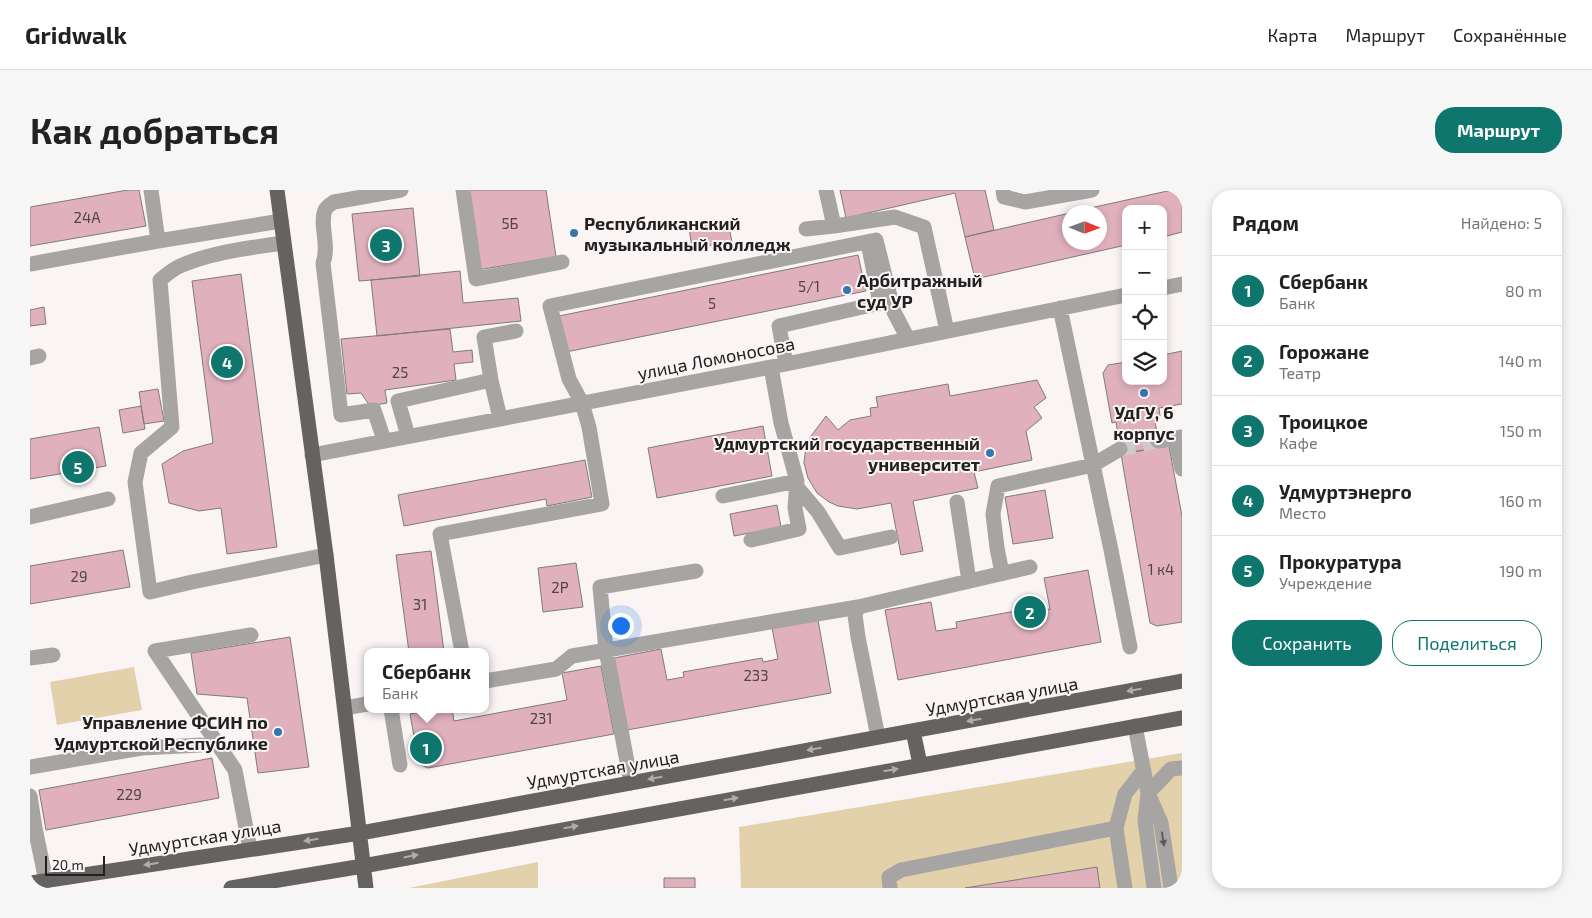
<!DOCTYPE html>
<html lang="ru">
<head>
<meta charset="utf-8">
<style>
  :root { --surface:#fff; --page:#f6f6f6; --text:#222; --muted:#767676; --line:#e0e0e0; --accent:#0f766e }
  body { margin:0; font-family:"Exo 2",sans-serif; background:var(--page); color:var(--text) }
  .controls { position:absolute; right:15px; top:15px; display:grid; overflow:hidden; border-radius:10px; box-shadow:0 2px 8px #0003 }
  .controls button { width:45px; height:45px; display:grid; place-items:center; padding:0; border:0; border-bottom:1px solid var(--line); background:var(--surface); color:var(--text); font:25px sans-serif }
  .compass { position:absolute; left:1032px; top:15px; width:45px; height:45px; border-radius:50%; background:var(--surface); box-shadow:0 2px 8px #0003; rotate:91deg }
  .scale { position:absolute; left:15px; bottom:12px; width:60px; box-sizing:border-box; padding-left:5px; border:2px solid #222020; border-top:0; font-size:14px; line-height:18px; white-space:nowrap; color:#222020; -webkit-text-stroke:4px #faf5f4; paint-order:stroke }
  .you { position:absolute; left:590px; top:435px; width:18px; height:18px; margin:-12px; border:4px solid #fff; border-radius:50%; background:#1a73e8; box-shadow:0 0 0 8px #1a73e833 }
  .badge { display:grid; place-items:center; width:32px; height:32px; border-radius:50%; background:var(--accent); color:#fff; font-size:16px; font-weight:700 }
  .pin { position:absolute; translate:-50% -50%; border:2px solid #fff; box-shadow:0 1px 5px #0006 }
  .popup { position:absolute; left:334px; top:458px; width:125px; height:65px; box-sizing:border-box; display:grid; place-content:center; border-radius:10px; background:var(--surface); filter:drop-shadow(0 1px 4px #0005); font-size:16px; white-space:nowrap; color:var(--muted) }
  .popup b { font-size:19px; color:var(--text) }
  .popup::after { content:''; position:absolute; left:50%; top:100%; margin-left:-10px; border:10px solid transparent; border-top-color:var(--surface) }
  .list { margin:0; padding:0; list-style:none }
  h2 { display:flex; justify-content:space-between; align-items:center; height:65px; margin:0; padding:0 20px; font-size:21px }
  h2 small { font-size:16px; font-weight:400; color:var(--muted) }
  .list li { display:grid; grid-template-columns:32px 1fr auto; gap:15px; align-items:center; box-sizing:border-box; height:70px; padding:0 20px; border-top:1px solid var(--line) }
  .list b { display:block; font-size:19px; white-space:nowrap }
  .list p { margin:0; font-size:16px; white-space:nowrap; color:var(--muted) }
  .list em { font-size:16px; font-style:normal; color:var(--muted) }
  .actions { display:flex; gap:10px; padding:15px 20px }
  .actions a { flex:1; padding:11px 0; border:1px solid var(--accent); border-radius:20px; text-align:center; font-size:18px; color:var(--accent) }
  .actions .main { background:var(--accent); color:#fff }
  .icon { flex:none; width:28px; height:28px; fill:none; stroke:currentColor; stroke-width:2; stroke-linecap:round; stroke-linejoin:round }
  .map { position:relative; flex:none; width:1152px; height:698px; overflow:hidden; border-radius:20px }
  header { display:flex; align-items:center; gap:30px; box-sizing:border-box; height:70px; padding:0 25px; background:var(--surface); border-bottom:1px solid var(--line) }
  header strong { font-size:24px }
  nav { display:flex; gap:28px; margin-inline-start:auto; font-size:18px }
  .intro { display:flex; align-items:center; justify-content:space-between; box-sizing:border-box; height:120px; padding:0 30px }
  h1 { margin:0; font-size:35px }
  .button { padding:12px 22px; border-radius:20px; background:var(--accent); color:#fff; font-size:18px; font-weight:700 }
  main { display:flex; gap:30px; padding:0 30px }
  aside { flex:1; background:var(--surface); border-radius:20px; box-shadow:0 2px 8px #0003 }
  .map>svg:first-child { display:block }
</style>
</head>
<body>
<header>
<strong>Gridwalk</strong>
<nav><a>Карта</a><a>Маршрут</a><a>Сохранённые</a></nav>
</header>
<div class="intro"><h1>Как добраться</h1><a class="button">Маршрут</a></div>
<main>
<div class="map">
<svg width="1152" height="698" viewBox="0 0 1152 698">
  <rect width="100%" height="100%" fill="#faf5f4"/>
  <!-- green -->
  <path fill="#e2d1aa" d="M104,477L112,520L27,535L20,492Z
    M1152,563V698H711L709,637Z
    M508,672V698H379Z"/>
  <!-- building -->
  <path fill="#e0b0bd" stroke="#7f7b7c" d="M98,0H109L116,36L0,56V17Z
    M433,0H516L526,67L447,80Z
    M810,0H955L964,40L935,47L925,3L816,28Z
    M1142,0H1152V42L1133,47V19H1096V55L945,89L935,47L1040,23V52H1070V22H1042Z
    M383,18L390,86L329,91L322,24Z
    M698,32L702,52L662,58L659,38Z
    M828,65L836,101L536,162L529,126Z
    M430,81L433,113L488,108L491,131L347,146L341,90Z
    M211,84L247,357L197,364L191,318L169,321L139,313L132,274L153,261L183,253L162,91Z
    M14,117L16,134L0,136V120Z
    M420,139L423,162L442,160L443,172L424,174L426,190L355,200L357,213L340,216L331,203L317,204L311,149Z
    M1152,161V214L1129,218L1130,226L1124,227L1130,257L1091,264L1086,232L1082,233L1073,183L1078,175L1096,172V191H1133V165Z
    M1007,190L1016,208L1004,217L1012,228L996,241L1002,270L944,282L948,298L883,311L893,361L871,365L861,313L827,319L808,316L799,312L787,303L778,288L774,273L776,257L781,246L796,226L808,240L820,230L841,226L840,218L848,217L846,207L918,194L920,206Z
    M128,199L134,231L114,234L109,202Z
    M111,216L115,239L93,243L89,220Z
    M733,236L742,286L627,308L618,258Z
    M69,237L76,276L0,289V249Z
    M1139,256L1152,326V432L1127,436L1120,433L1091,264Z
    M555,270L562,307L517,316L516,309L374,336L368,305Z
    M1015,300L1023,348L983,354L975,307Z
    M747,315L751,337L704,346L700,324Z
    M93,360L100,397L0,414V376Z
    M401,361L414,462H379L366,365Z
    M546,373L553,417L513,422L508,378Z
    M1058,380L1071,452L868,490L855,420L901,412L906,441L927,438L926,432L1002,418L1003,423L1020,419L1014,388Z
    M788,430L801,503L597,540L584,468L631,459L637,490L654,487L653,482L732,468L733,472L748,469L742,438Z
    M260,447L279,577L228,583L217,508L167,504L161,463Z
    M571,476L584,544L398,578L389,574L380,524L408,519H422L424,531L537,510L532,483Z
    M182,568L189,608L16,640L9,600Z
    M1067,677L1070,698H935Z
    M634,688H665V698H634Z"/>
  <g fill="none" stroke-linecap="round" stroke-linejoin="round">
    <!-- minor-tunnel -->
    <path stroke="#cfcaca" stroke-width="15" stroke-dasharray="15 8" stroke-linecap="butt" d="M1090,259L1128,251"/>
    <!-- minor -->
    <path stroke="#a6a5a4" stroke-width="15" d="M121,0L128,51L251,31
      M433,0L446,89L532,72
      M796,0L804,36
      M973,0L974,7L995,12L1062,0
      M776,39L804,36L865,27L894,37L917,141
      M253,53C219,58 182,62 150,76C143,79 136,85 130,90L142,237L111,263L105,292L120,402L162,392L296,365
      M0,74L128,51
      M1133,98L1152,94
      M1030,118L1081,360L1100,457
      M0,168L9,166
      M756,174L749,136L850,113L839,58
      M461,190L454,147L486,141
      M378,246L368,211L461,190L470,228
      M1145,248L1152,279
      M354,250L344,220L311,225L293,73C300,55 289,35 295,20C297,16 301,14 304,12L371,0
      M1128,251L1152,247
      M282,265L741,177L1096,105
      M767,297L788,322L810,358L861,347
      M693,306L767,291
      M927,312L939,391
      M0,327L78,309
      M721,350L769,339L765,318L767,291L751,233L741,177
      M972,383L967,358L963,324L968,296L1063,275L1090,259
      M432,462L410,344L572,314L559,237L552,213L539,189L520,116L846,50L864,122L878,149
      M0,468L23,465
      M455,491L526,479L542,466L828,417
      M315,518L337,514
      M361,519L370,575
      M1105,536L1118,603L1131,633L1141,698
      M848,547L828,447L825,425L828,417L1000,377
      M0,577L112,558L171,555
      M601,593L576,460L570,397L666,381
      M0,606L5,638L16,691
      M220,659L205,580L125,461L221,445
      M860,698L859,687L871,680L1086,638
      M1095,698L1086,638L1095,604L1113,581
      M1124,698L1115,631L1118,603L1141,579L1152,578"/>
    <!-- major -->
    <path stroke="#656361" stroke-width="15" d="M247,0L296,365L336,698
      M883,541L890,574
      M0,693L330,643L1152,491
      M201,698L333,676L1152,528"/>
  </g>
  <!-- one-way arrows -->
  <defs><path id="oneway-solid" d="M-6-.8H1V-3.2L6.5 0L1 3.2V.8H-6Z" transform="scale(1.25)"/></defs>
  <g fill="#b0acaa">
    <use href="#oneway-solid" transform="translate(1104 500) rotate(170)"/>
    <use href="#oneway-solid" transform="translate(944 530) rotate(170)"/>
    <use href="#oneway-solid" transform="translate(784 559) rotate(170)"/>
    <use href="#oneway-solid" transform="translate(861 580) rotate(-10)"/>
    <use href="#oneway-solid" transform="translate(625 588) rotate(170)"/>
    <use href="#oneway-solid" transform="translate(701 609) rotate(-10)"/>
    <use href="#oneway-solid" transform="translate(541 637) rotate(-10)"/>
    <use href="#oneway-solid" transform="translate(281 650) rotate(171)"/>
    <use href="#oneway-solid" transform="translate(381 666) rotate(-11)"/>
    <use href="#oneway-solid" transform="translate(121 674) rotate(171)"/>
  </g>
  <use fill="#5d5c5b" href="#oneway-solid" transform="translate(1133 649) rotate(81)"/>
  <!-- markers -->
  <g fill="#3576ad" stroke="#faf5f4" stroke-width="2">
    <circle cx="544" cy="43" r="5"/>
    <circle cx="817" cy="100" r="5"/>
    <circle cx="1114" cy="203" r="5"/>
    <circle cx="960" cy="263" r="5"/>
    <circle cx="248" cy="542" r="5"/>
  </g>
  <g text-anchor="middle" dominant-baseline="central" stroke-width="4" stroke-linejoin="round" paint-order="stroke">
    <!-- number labels -->
    <g font-size="15" fill="#524447">
      <text x="57" y="27">24А</text>
      <text x="480" y="33">5Б</text>
      <text x="779" y="96">5/1</text>
      <text x="682" y="113">5</text>
      <text x="370" y="182">25</text>
      <text x="1131" y="379">1 к4</text>
      <text x="49" y="386">29</text>
      <text x="530" y="397">2Р</text>
      <text x="390" y="414">31</text>
      <text x="726" y="485">233</text>
      <text x="511" y="528">231</text>
      <text x="99" y="604">229</text>
    </g>
    <!-- poi labels -->
    <g font-size="18" font-weight="bold" fill="#222020" stroke="#faf5f4" text-anchor="start">
      <text x="554" y="33">Республиканский<tspan x="554" dy="21">музыкальный колледж</tspan></text>
      <text x="827" y="90">Арбитражный<tspan x="827" dy="21">суд УР</tspan></text>
      <text x="1114" y="222" text-anchor="middle">УдГУ, 6<tspan x="1114" dy="21">корпус</tspan></text>
      <text x="950" y="253" text-anchor="end">Удмуртский государственный<tspan x="950" dy="21">университет</tspan></text>
      <text x="238" y="532" text-anchor="end">Управление ФСИН по<tspan x="238" dy="21">Удмуртской Республике</tspan></text>
    </g>
    <!-- street labels -->
    <g font-size="18" fill="#222020" stroke="#faf5f4">
      <text transform="translate(686 168) rotate(-11)">улица Ломоносова</text>
      <text transform="translate(972 506) rotate(-10)">Удмуртская улица</text>
      <text transform="translate(573 579) rotate(-10)">Удмуртская улица</text>
      <text transform="translate(175 647) rotate(-9)">Удмуртская улица</text>
    </g>
  </g>
</svg>
<div class="controls">
<button>+</button>
<button>−</button>
<button><svg class="icon" aria-label="locate" viewBox="0 0 24 24"><circle cx="12" cy="12" r="6"/><path d="M12 2v4M12 18v4M2 12h4M18 12h4"/></svg></button>
<button><svg class="icon" aria-label="layers" viewBox="0 0 24 24"><path d="M12 4l9 5-9 5-9-5zM3 14l9 5 9-5"/></svg></button>
</div>
<svg class="compass" viewBox="-18 -18 36 36"><path d="M0-13l5 13h-10z" fill="#e53935"/><path d="M0 13l5-13h-10z" fill="#767676"/></svg>
<div class="scale">20 m</div>
<div class="you"></div>
<div class="pin badge" style="left:396px;top:558px">1</div>
<div class="popup"><b>Сбербанк</b>Банк</div>
<div class="pin badge" style="left:1000px;top:422px">2</div>
<div class="pin badge" style="left:356px;top:55px">3</div>
<div class="pin badge" style="left:197px;top:172px">4</div>
<div class="pin badge" style="left:48px;top:277px">5</div>
</div>
<aside>
<h2>Рядом<small>Найдено: 5</small></h2>
<ul class="list">
<li><span class="badge">1</span><div><b>Сбербанк</b><p>Банк</p></div><em>80 m</em></li>
<li><span class="badge">2</span><div><b>Горожане</b><p>Театр</p></div><em>140 m</em></li>
<li><span class="badge">3</span><div><b>Троицкое</b><p>Кафе</p></div><em>150 m</em></li>
<li><span class="badge">4</span><div><b>Удмуртэнерго</b><p>Место</p></div><em>160 m</em></li>
<li><span class="badge">5</span><div><b>Прокуратура</b><p>Учреждение</p></div><em>190 m</em></li>
</ul>
<div class="actions"><a class="main">Сохранить</a><a>Поделиться</a></div>
</aside>
</main>
</body>
</html>
